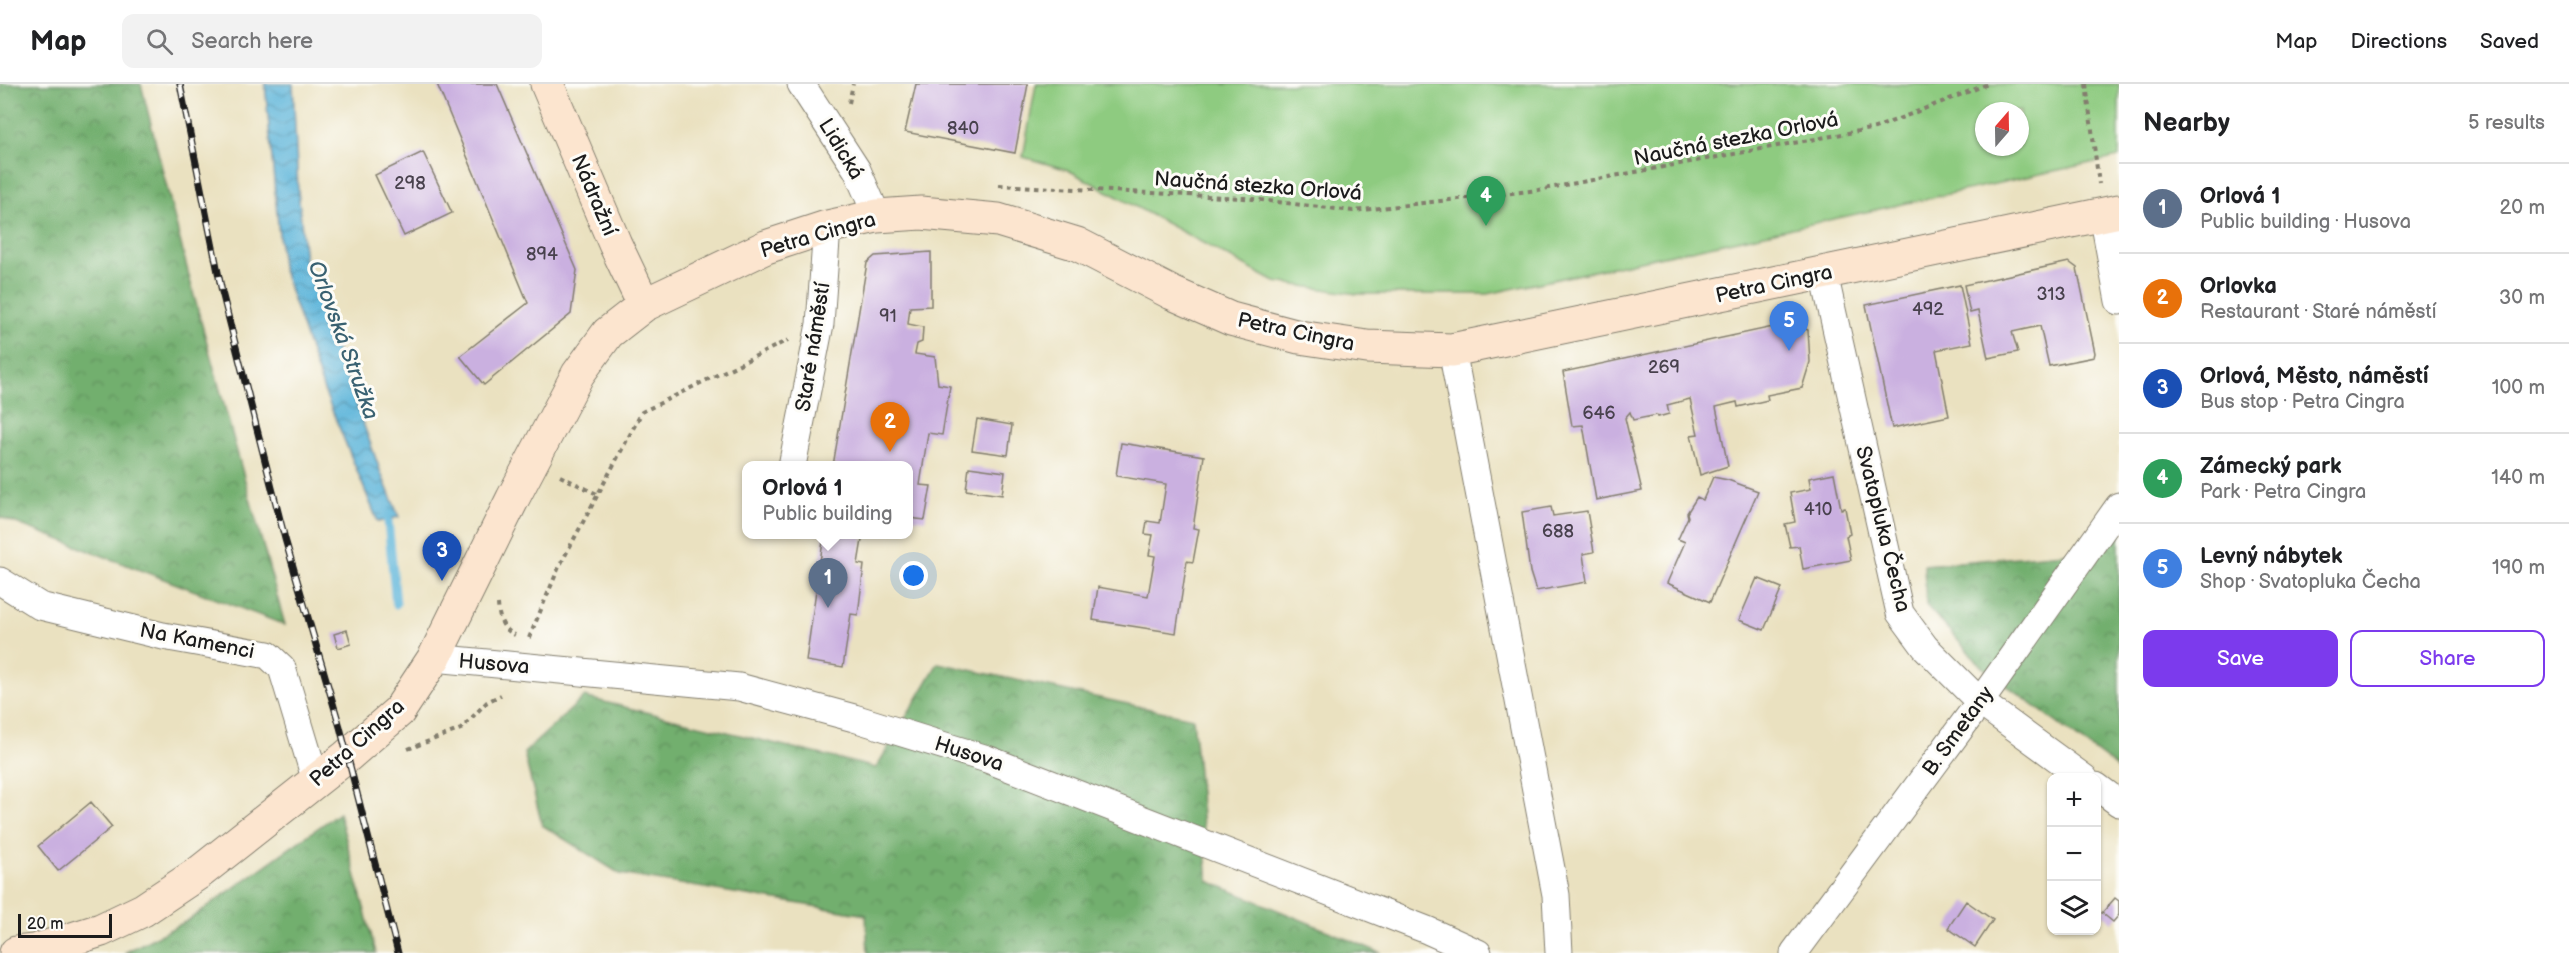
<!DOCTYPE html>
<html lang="en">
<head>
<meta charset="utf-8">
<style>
  :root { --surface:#fff; --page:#f2f2f2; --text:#202124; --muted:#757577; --line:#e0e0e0; --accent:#7c3aed }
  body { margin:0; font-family:"Balsamiq Sans",sans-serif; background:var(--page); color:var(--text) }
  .controls { position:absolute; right:18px; bottom:18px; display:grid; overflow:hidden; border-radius:12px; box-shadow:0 2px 4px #0004 }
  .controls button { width:54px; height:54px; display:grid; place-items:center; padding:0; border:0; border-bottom:2px solid var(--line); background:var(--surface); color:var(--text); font:30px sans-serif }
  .compass { position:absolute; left:1975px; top:18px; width:54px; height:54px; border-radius:50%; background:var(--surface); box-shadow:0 2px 4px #0004; rotate:20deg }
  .scale { position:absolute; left:18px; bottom:15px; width:94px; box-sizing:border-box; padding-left:6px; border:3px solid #1c1c1c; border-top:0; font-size:16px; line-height:21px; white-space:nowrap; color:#1c1c1c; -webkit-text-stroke:4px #fdfcf7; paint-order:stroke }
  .you { position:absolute; left:914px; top:492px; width:21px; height:21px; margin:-15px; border:4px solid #fff; border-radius:50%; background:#1a73e8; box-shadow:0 0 0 9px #1a73e833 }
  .badge { display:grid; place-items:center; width:39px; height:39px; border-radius:50%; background:var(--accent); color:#fff; font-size:20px; font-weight:700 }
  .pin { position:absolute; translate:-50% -50px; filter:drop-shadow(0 2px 3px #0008) }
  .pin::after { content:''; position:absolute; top:32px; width:21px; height:18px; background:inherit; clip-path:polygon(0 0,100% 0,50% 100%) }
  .popup { position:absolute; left:742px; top:377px; width:171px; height:78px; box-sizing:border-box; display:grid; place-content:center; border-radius:12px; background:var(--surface); filter:drop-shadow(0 2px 4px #0005); font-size:20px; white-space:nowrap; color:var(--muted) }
  .popup b { font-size:22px; color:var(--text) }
  .popup::after { content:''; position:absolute; left:50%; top:100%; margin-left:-12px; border:12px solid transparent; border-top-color:var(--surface) }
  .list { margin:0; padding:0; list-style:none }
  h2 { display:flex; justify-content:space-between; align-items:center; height:78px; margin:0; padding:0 24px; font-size:26px }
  h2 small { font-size:20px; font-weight:400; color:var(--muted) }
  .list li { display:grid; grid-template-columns:39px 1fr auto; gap:18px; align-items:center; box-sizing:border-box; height:90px; padding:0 24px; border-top:2px solid var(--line) }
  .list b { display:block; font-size:22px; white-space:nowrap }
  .list p { margin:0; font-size:20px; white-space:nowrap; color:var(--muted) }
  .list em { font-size:20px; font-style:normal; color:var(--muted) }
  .actions { display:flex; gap:12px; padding:18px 24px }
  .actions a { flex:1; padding:14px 0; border:2px solid var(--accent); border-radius:12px; text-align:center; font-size:21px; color:var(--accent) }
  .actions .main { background:var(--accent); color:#fff }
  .icon { flex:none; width:33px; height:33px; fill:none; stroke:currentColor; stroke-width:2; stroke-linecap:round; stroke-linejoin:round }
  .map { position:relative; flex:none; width:2119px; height:869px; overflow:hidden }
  header { display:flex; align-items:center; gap:36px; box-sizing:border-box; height:84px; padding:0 30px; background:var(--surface); border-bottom:2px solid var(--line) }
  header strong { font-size:28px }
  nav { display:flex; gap:33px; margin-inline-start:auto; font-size:21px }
  .search { width:420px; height:54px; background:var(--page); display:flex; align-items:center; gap:15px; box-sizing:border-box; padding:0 21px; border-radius:12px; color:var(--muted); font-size:22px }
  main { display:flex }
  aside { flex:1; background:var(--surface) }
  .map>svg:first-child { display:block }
</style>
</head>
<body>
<header>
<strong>Map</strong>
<div class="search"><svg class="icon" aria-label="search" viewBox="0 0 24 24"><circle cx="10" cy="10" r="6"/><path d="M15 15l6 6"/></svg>Search here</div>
<nav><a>Map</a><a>Directions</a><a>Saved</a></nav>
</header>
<main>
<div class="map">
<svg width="2119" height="869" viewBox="0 0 2119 869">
  <defs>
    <pattern id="forest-crowns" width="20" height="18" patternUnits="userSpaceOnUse" patternTransform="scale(1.5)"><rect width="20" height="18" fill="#72af6e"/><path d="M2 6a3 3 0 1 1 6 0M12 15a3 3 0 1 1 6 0" fill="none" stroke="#5d8e5a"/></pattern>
    <pattern id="water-waves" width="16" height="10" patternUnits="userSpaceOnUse" patternTransform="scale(1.5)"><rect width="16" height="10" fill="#5db5da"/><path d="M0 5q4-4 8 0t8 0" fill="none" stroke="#4c92b0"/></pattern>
  </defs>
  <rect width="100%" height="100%" fill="#fdfcf7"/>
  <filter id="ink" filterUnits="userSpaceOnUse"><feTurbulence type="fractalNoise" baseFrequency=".0167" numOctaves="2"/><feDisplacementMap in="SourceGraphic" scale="12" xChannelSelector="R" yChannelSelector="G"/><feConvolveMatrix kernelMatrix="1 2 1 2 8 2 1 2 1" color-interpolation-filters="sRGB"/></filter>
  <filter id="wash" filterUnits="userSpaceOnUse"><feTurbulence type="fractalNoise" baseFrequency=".008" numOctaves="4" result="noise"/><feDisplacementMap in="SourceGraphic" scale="24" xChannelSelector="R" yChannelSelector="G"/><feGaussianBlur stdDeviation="1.35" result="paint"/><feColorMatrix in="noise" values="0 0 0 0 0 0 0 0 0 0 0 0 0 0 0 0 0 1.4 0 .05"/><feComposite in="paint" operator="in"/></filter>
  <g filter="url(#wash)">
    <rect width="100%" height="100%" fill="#eae1c0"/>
    <!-- forest -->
    <path fill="url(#forest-crowns)" stroke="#476645" stroke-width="1.5" d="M0,0H141L194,212L285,541L0,433Z
      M2119,442V685L1982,583L1926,521L1924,481L2089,467Z
      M938,579L1193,634L1208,797L1381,869H868L866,831L620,790L542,741L524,669L584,613L876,684Z
      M339,729L376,869H124L187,837Z"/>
    <!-- green -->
    <path fill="#8ecb80" stroke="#55744e" stroke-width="1.5" fill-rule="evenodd" d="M1036,0H2119V73L1488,210H1357L1275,198L1068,86L1023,73ZM1984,27H2020V63H1984Z"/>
    <!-- water -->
    <path fill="url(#water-waves)" stroke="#3c687b" stroke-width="1.5" d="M265,0H293L298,106L305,177L381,389L399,433L378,438L323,304L282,183Z"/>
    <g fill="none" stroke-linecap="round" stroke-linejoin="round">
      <!-- stream -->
      <path stroke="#5db5da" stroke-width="9" d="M385,427L388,437L396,520"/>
    </g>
    <g id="blocks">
      <!-- building -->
      <path fill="#cab0e0" d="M437,0H497L577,186L571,230L484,301L460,272L528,219Z
        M916,0H1028L1015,69L905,48Z
        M423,68L452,129L404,152L375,91Z
        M931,168V222L910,223L908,240L923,243L922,258L917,260L915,270L935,273L938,300L950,302L942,351L928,349L920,401L931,402L925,436L909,434V382H833L867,179L875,172Z
        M2069,178L2077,184L2095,269L2094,273L2049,282L2040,242L2012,248L2018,268L1988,274L1978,227L1970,229L1964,201Z
        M1960,201L1972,259L1936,266L1949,332L1892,344L1866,221Z
        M1792,239L1808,246L1810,278L1802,304L1767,311L1768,316L1738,323L1737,318L1716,323L1728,382L1700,391L1691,351L1698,350L1690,315L1667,321L1669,330L1658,333L1657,331L1633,336L1630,328L1625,334L1642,407L1596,416L1583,341L1572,342L1563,288Z
        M977,335L1012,341L1008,371L972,366Z
        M1121,359L1204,372L1193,444L1199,445L1193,478L1187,477L1176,549L1093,536L1098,503L1148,512L1155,472L1149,471L1153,451L1145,450L1147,437L1160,439L1166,400L1116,392Z
        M969,383L1005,388L1002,411L966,406Z
        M1834,389L1841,425L1845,424L1850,450L1846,452L1851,476L1803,485L1799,462L1790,463L1785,440L1795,438L1790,409L1811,405L1809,394Z
        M1713,393L1728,396L1758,407L1710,518L1667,499L1685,458L1678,455L1688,433L1687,429L1697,413L1703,416Z
        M1551,423L1553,432L1587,427L1594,468L1583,470L1587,498L1536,507L1530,488L1522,428Z
        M824,450H863L858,480L864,481L858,531L851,530L843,583L806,577Z
        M1757,494L1782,504L1764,546L1739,536Z
        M347,546L351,560L338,564L334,550Z
        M91,718L112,743L58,787L38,762Z
        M2115,814L2119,817V831L2113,838L2102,829Z
        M1966,817L1993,836L1975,863L1948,844Z"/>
    </g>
  </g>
  <g filter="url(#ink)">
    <use href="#blocks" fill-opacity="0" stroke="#837e6e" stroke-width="1.5"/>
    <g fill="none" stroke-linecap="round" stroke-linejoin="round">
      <!-- street casing -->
      <g stroke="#837e6e" stroke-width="29">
        <path id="street" d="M801,0L857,86L877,132
          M2103,130L2119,217
          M1824,190L1900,529L1925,563L1980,618L2084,694
          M1452,266L1556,811L1559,869
          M792,382L820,240L827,143
          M0,497L40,522L163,552L268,571L282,584L316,697
          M434,574L739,603L854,634L987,675L1427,846L1478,869
          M2096,702L2119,719
          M1794,869L1980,618L2119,422"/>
      </g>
      <!-- secondary casing -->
      <g stroke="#837e6e" stroke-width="35">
        <path id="secondary" d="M547,0L615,160L644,221
          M16,869L34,867L101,846L143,826L200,788L346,673L399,627L434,574L513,414L578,290L608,249L644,221L766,163L827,143L877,132L921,129L998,136L1077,160L1172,209L1231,235L1299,253L1367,263L1452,266L2119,127"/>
      </g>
      <!-- path -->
      <path stroke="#837e6e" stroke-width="4" stroke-dasharray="4.5 4.5" stroke-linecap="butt" d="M2086,0L2099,100
        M849,19L853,0
        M999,101L1244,114L1353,127L1538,106L1875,44L1988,0
        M560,392L597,410
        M498,520C499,534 501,544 515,551
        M529,554L559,483L642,328L788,256
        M408,665L461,645L487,618L501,611"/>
      <!-- street -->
      <use href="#street" stroke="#fff" stroke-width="27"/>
      <!-- secondary -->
      <use href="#secondary" stroke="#fce5cf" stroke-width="33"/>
      <!-- rail casing -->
      <g stroke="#1c1c1c" stroke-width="7">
        <path id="rail" d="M180,0L222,208L285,455L340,643L398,869"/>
      </g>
      <!-- rail -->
      <use href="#rail" stroke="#fdfcf7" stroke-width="4.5" stroke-dasharray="14" stroke-linecap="butt"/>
    </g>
  </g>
  <g text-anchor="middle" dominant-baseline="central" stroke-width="6" stroke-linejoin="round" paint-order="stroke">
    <!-- number labels -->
    <g font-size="18" fill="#48414d">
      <text x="963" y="44">840</text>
      <text x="410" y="99">298</text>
      <text x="542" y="170">894</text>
      <text x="2051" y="210">313</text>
      <text x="1928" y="225">492</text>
      <text x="888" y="232">91</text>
      <text x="1664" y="283">269</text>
      <text x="1599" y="329">646</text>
      <text x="1818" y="425">410</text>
      <text x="1558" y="447">688</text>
    </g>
    <!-- street labels -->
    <g font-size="21" fill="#1c1c1c" stroke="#fdfcf7">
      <text transform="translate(1736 55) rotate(-11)">Naučná stezka Orlová</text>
      <text transform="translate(841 65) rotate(59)">Lidická</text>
      <text transform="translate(1258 102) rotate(4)">Naučná stezka Orlová</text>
      <text transform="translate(594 111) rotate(67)">Nádražní</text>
      <text transform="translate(818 151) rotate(-16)">Petra Cingra</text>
      <text transform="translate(1774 200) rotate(-12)">Petra Cingra</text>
      <text transform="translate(1296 248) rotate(12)">Petra Cingra</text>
      <text transform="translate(813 263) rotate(-81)">Staré náměstí</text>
      <text transform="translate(1883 445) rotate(76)">Svatopluka Čecha</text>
      <text transform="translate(197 557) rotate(11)">Na Kamenci</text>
      <text transform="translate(494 580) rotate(5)">Husova</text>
      <text transform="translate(1958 647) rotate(-54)">B. Smetany</text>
      <text transform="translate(357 659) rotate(-42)">Petra Cingra</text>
      <text transform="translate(969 670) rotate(18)">Husova</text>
    </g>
    <!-- water labels -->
    <g font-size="22" font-style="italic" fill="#396171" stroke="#fdfcf7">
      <text transform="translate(343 256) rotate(70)">Orlovská Stružka</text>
    </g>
  </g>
</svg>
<div class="controls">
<button>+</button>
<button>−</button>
<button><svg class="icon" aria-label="layers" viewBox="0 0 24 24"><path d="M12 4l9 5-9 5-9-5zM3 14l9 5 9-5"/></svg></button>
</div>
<svg class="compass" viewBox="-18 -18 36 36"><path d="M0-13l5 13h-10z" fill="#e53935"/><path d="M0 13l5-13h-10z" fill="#757577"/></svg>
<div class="scale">20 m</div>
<div class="you"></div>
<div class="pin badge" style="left:828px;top:524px;background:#5c6f8a">1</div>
<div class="popup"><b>Orlová 1</b>Public building</div>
<div class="pin badge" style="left:890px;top:368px;background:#e8710a">2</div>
<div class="pin badge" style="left:442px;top:497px;background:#1a4fb4">3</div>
<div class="pin badge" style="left:1486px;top:142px;background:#2e9e5b">4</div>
<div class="pin badge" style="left:1789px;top:267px;background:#3f7fe0">5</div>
</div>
<aside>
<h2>Nearby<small>5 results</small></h2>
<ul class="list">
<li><span class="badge" style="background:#5c6f8a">1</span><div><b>Orlová 1</b><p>Public building · Husova</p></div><em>20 m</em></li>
<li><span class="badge" style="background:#e8710a">2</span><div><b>Orlovka</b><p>Restaurant · Staré náměstí</p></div><em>30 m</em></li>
<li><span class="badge" style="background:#1a4fb4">3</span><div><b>Orlová, Město, náměstí</b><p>Bus stop · Petra Cingra</p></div><em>100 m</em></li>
<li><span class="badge" style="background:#2e9e5b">4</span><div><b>Zámecký park</b><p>Park · Petra Cingra</p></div><em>140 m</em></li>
<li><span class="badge" style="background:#3f7fe0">5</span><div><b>Levný nábytek</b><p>Shop · Svatopluka Čecha</p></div><em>190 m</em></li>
</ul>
<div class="actions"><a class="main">Save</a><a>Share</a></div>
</aside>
</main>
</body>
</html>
